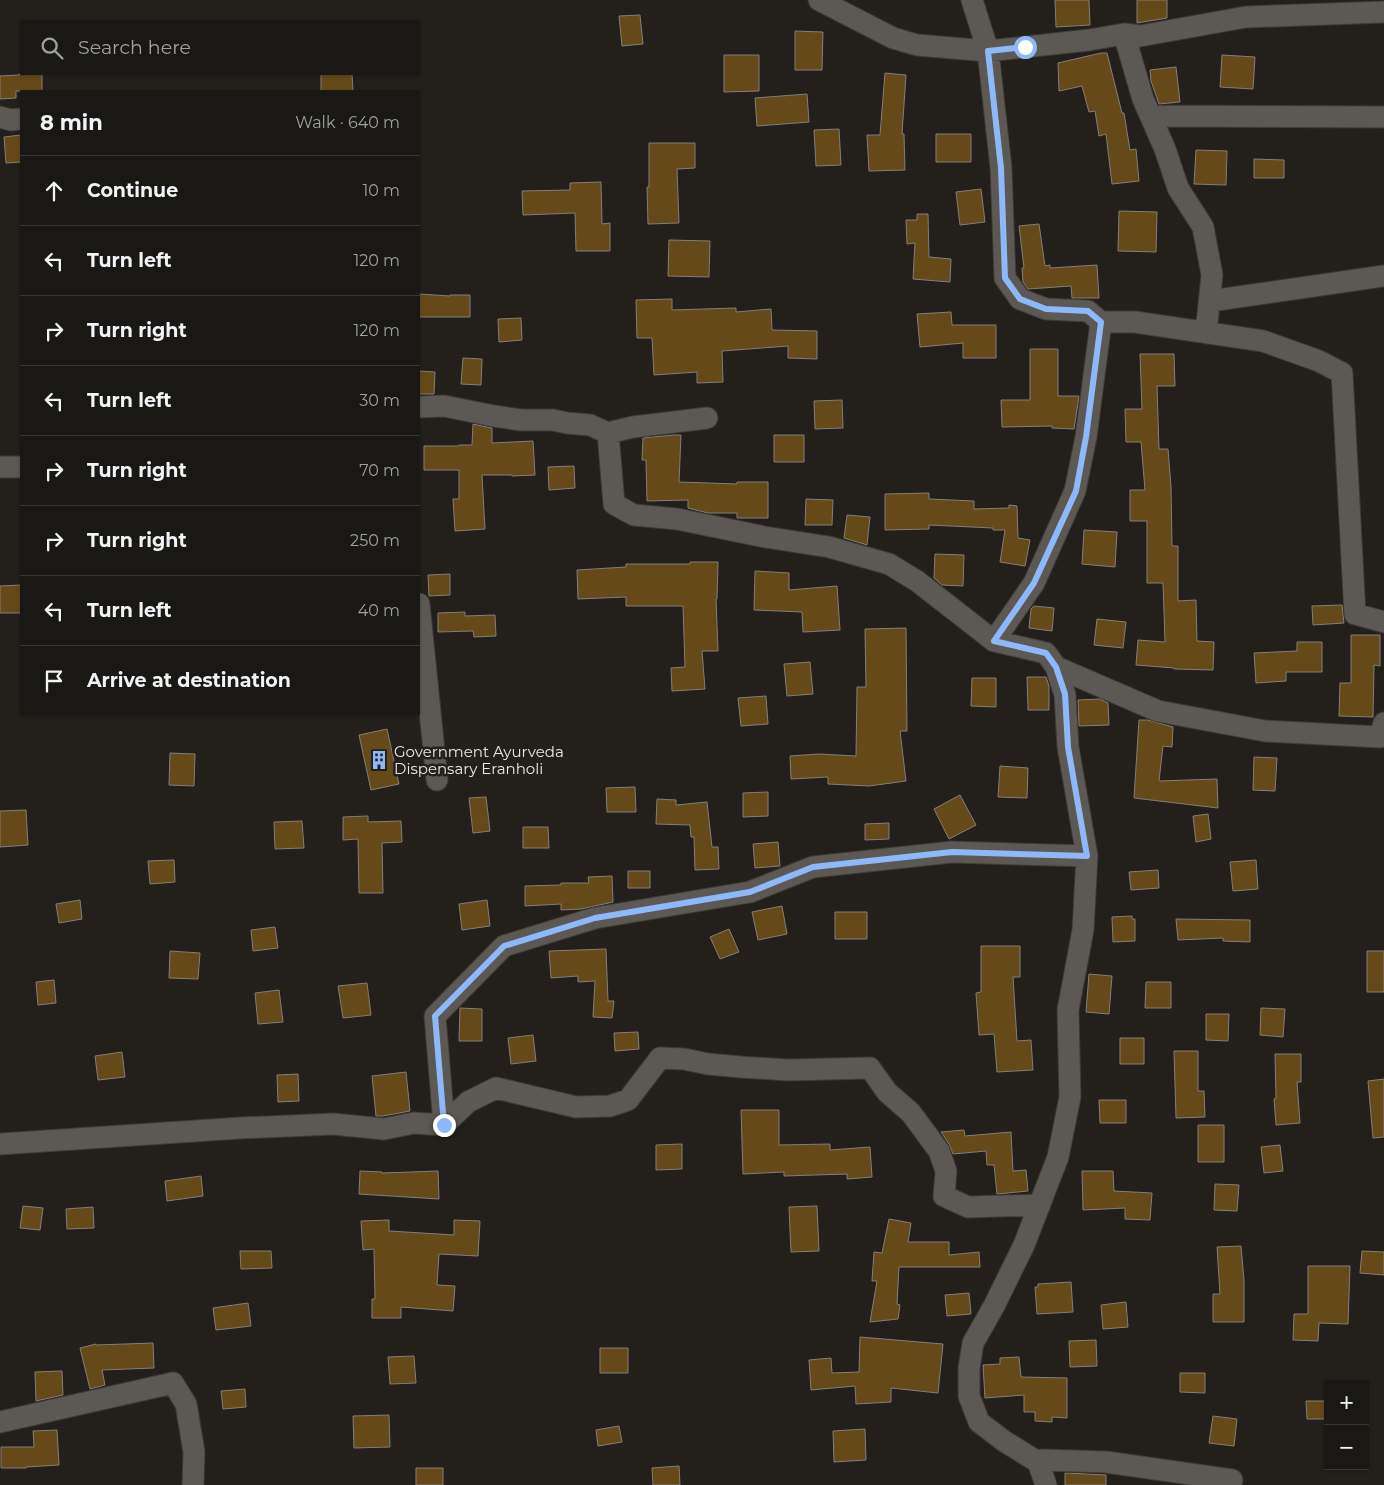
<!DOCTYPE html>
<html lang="en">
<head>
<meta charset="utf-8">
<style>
  :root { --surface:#1a1814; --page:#272522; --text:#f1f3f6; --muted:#9fa0a0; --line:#383734 }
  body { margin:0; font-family:Montserrat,sans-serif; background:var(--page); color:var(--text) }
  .controls { position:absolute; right:15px; bottom:15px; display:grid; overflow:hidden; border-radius:0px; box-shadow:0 1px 4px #0004 }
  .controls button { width:45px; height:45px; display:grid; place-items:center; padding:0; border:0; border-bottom:1px solid var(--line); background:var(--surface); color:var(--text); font:25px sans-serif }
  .stop { position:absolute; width:15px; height:15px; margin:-11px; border:4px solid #8db9fc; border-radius:50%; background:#fff }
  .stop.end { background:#8db9fc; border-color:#fff; box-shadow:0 1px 5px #0008 }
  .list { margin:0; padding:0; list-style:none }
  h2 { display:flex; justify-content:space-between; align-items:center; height:65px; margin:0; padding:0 20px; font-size:21px }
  h2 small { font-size:16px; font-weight:400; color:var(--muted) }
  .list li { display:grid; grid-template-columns:32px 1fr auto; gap:15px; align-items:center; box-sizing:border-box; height:70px; padding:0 20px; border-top:1px solid var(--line) }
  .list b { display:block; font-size:19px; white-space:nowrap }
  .list em { font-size:16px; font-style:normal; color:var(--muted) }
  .icon { flex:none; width:28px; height:28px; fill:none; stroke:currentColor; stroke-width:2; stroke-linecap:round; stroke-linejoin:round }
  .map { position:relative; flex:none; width:1384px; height:1485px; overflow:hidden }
  .search { position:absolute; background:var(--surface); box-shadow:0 1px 4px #0004; left:20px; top:20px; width:400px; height:55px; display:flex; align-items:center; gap:12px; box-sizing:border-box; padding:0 18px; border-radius:0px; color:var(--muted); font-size:19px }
  .panel { position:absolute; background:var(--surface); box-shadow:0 1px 4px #0004; left:20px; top:90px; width:400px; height:625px; border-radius:0px }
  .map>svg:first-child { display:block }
</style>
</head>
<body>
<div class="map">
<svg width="1384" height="1485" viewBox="0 0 1384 1485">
  <rect width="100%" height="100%" fill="#23201b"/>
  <!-- building -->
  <path fill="#654918" stroke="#837f79" d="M1055,0H1089L1090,25L1056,27Z
    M1137,0H1167V18L1137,23Z
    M640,15L643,44L622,46L619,16Z
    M795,31L823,32L822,70H795Z
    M1101,53H1107L1122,113H1124L1130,150L1136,149L1139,181L1112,184L1106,134L1099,136L1095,111L1089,112L1082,86L1059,91L1058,63Z
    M724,55H759V91L724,92Z
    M1222,55L1255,57L1253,89L1220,87Z
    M1176,67L1180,102L1159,104L1151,81L1150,70Z
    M885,73L906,75L902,134H904L905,170L869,171L867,135H880Z
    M19,74H42V91H16V98L0,99V76L19,75Z
    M321,74H352L353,91H321Z
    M807,94L809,122L757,126L755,98Z
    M839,129L841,165L816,166L814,130Z
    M936,134H971V162H936Z
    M21,135V162L6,163L4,137Z
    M649,143H695V168L677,169L679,223L648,224L647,187H649Z
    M1196,150L1227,151L1226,185L1194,184Z
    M1254,159L1284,160V178H1254Z
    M601,182L602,224L610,223V251H576L575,213L523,215L522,191L570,190V183Z
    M981,189L985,222L960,225L956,192Z
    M1119,211L1157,212L1156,252L1118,251Z
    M917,214H928L929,257L951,259L950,282L913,279L915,243L907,244L906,220H917Z
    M1039,224L1045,266L1050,265V268L1097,265L1099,298H1072L1071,286L1028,289L1023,282L1022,268H1024L1019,226Z
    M669,240L710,241L709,277L668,276Z
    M419,294L450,296V295H470V317H419Z
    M672,299V310L736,308V312L771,309L772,330L817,331V359L788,358V346L722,351L723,382L697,383V372L654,375L652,338H637L636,300Z
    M951,312L952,325H996V358H963V343L920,347L917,314Z
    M521,318L522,340L499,342L498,319Z
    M1030,349H1058V396H1079L1074,429L1052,428V426L1002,427L1001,400H1030Z
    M1140,354H1174L1175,386H1157L1159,449H1168L1171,487L1172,546H1178V601L1196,600L1197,641L1214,642L1213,670L1174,669V668L1136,665L1138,640L1165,642L1163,583H1147V521H1130V490H1145L1141,442H1126L1125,409H1142Z
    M463,358L482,359L481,385L461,384Z
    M419,371L435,372L434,394H419Z
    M842,400L843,428L815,429L814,401Z
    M473,424L492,428V443L533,441L535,475L512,476V475H482L485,529L455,531L453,499H459V470H424V446H459V445H472Z
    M674,435H681L679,482L737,484V482H768V518H737V513H708L688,508V500L647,501L646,460H642L643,438Z
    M774,435H804V462H774Z
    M574,466L575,488L549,490L548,467Z
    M929,493V499L974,501V509L1009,508V505L1017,506L1018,538L1030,540L1025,566L1000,562L1005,530H993V528L929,525V529L885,530V494Z
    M806,499L833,500L832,525H805Z
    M847,515L870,517L867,545L844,538Z
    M1084,530L1117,532L1115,567L1082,564Z
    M935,554L964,555L963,586L942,585L934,578Z
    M690,562H718L717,599H716L718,651H702L705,689L672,691L671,668L685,667L683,606H626V597L578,599L577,570L626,567V564H690Z
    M755,571L789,573V590L837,586L840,630L803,632L802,612L754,610Z
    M450,574V595L429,596L428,575Z
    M21,585V613H0V586Z
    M1342,605L1344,623L1313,625L1312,606Z
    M1034,606L1054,608L1052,631L1029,628L1031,609Z
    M465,612V616L495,615L496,636L474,637L473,631L438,632V613Z
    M1097,619L1126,622L1123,648L1094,645Z
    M906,628L907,731H900L906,781L869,786L828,784V777L791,779L790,756L819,754L856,756L857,687H866L865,629Z
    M1351,635H1380V666L1374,665L1373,717L1339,716L1340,683H1351Z
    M1297,642H1322V672H1286V681L1256,683L1254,653L1297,651Z
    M810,662L813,694L787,696L784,664Z
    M1027,677H1046L1049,686V710H1028Z
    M972,678H996V707L971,706Z
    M766,696L768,724L741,726L738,698Z
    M1100,699L1108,703L1109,725L1079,726L1078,700Z
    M1139,720H1148L1173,727L1172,747L1163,746L1159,781L1217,779L1218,808L1134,798Z
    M387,729L399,784L371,790L359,735Z
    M170,753L195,754L194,786L169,785Z
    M1254,757L1277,758L1275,791L1253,790Z
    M1000,766L1028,768L1027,798L998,797Z
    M635,787L636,812H607L606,788Z
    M768,792V816L743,817V793Z
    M960,795L976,825L949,839L934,809Z
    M486,797L490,831L473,833L469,798Z
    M657,799L676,800V805L707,802L712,847H718L719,869L695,870L694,837H691L690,825L656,824Z
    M26,810L28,845L0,847V811Z
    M1208,814L1211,839L1196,842L1193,816Z
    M368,816V822L401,821L402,842L382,843L383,893H359L358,839L343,840V817Z
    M302,821L304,848L275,849L274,822Z
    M889,823V839L865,840V824Z
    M523,827H548L549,848H523Z
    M778,842L780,866L755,868L753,844Z
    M174,860L175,882L150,884L148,861Z
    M1256,860L1258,889L1233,891L1230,862Z
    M1158,870L1159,888L1131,890L1129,872Z
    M628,871H650V888H628Z
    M612,876L613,902L581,909L561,910V904L525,906V886L561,885V883H589L588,877Z
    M80,900L82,919L59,923L56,904Z
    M487,900L490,926L462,930L459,904Z
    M782,906L787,934L758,940L752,912Z
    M835,912H867V939H835Z
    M1132,916V919H1135V941L1113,942L1112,917Z
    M1176,919L1250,920V942L1223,941V938L1178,940Z
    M275,927L278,948L253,951L251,930Z
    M729,929L739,952L720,959L710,937Z
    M981,946H1020V977H1013L1017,1041L1031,1040L1033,1070L997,1072L994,1034L979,1035L976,993L981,992Z
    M606,949L608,1001H614L612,1018L593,1017L595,981L578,982V976L551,978L549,951Z
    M170,951L200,953L198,979L169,978Z
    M1367,951H1384V992H1367Z
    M1089,974L1112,976L1109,1014L1086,1012Z
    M54,980L56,1003L38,1005L36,982Z
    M1146,982H1171V1008H1145Z
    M367,983L371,1015L343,1018L338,986Z
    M279,990L283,1022L258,1024L255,993Z
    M460,1008L482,1009V1041H459Z
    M1261,1008L1285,1009L1283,1037L1260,1035Z
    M1206,1014H1229L1228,1041L1206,1040Z
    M638,1032L639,1049L615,1051L614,1033Z
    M533,1035L536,1061L511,1064L508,1038Z
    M1120,1038H1144V1064H1120Z
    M1174,1051H1198V1091H1204L1205,1117L1176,1118Z
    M122,1052L125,1077L98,1080L95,1056Z
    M1275,1054H1301V1082H1297L1300,1123L1276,1125L1274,1099L1276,1098Z
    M406,1072L410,1111L383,1116H376L372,1076Z
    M298,1074L299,1101L278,1102L277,1075Z
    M1384,1079V1137L1373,1138L1368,1081Z
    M1099,1100H1126V1123H1100Z
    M741,1110H779V1145L830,1144V1150L870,1147L872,1177L847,1179V1174L784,1176V1172L743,1174Z
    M1198,1125H1224V1162H1198Z
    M964,1130L965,1136L1011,1132L1013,1171L1026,1170L1028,1191L997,1194L994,1165H987L986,1151L953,1154L949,1144L941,1132Z
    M682,1144V1169L656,1170V1145Z
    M1280,1145L1283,1171L1264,1173L1261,1147Z
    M360,1171L382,1172V1173L438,1171L439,1199L359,1194Z
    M1082,1171H1113L1114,1191L1152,1193L1150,1220L1125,1219V1208L1083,1210Z
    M201,1176L203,1196L167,1201L165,1181Z
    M1215,1184L1239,1185L1237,1211L1214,1210Z
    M23,1206L43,1208L40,1230L20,1228Z
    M817,1206L819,1251L791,1252L789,1207Z
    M93,1207L94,1228L67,1229L66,1209Z
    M889,1219L911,1223L908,1242H949V1255L979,1252L980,1267H899L897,1304L900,1305L898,1319L870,1322L877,1281H872L874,1252L882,1253Z
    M389,1220V1231L454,1235V1220L480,1221L478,1256L439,1254L437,1285L455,1286L453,1311L401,1307V1318H372V1299H375L374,1249L363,1250L361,1221Z
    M1241,1246L1244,1280V1322H1213V1294H1220L1217,1247Z
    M240,1251H271L272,1268L241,1269Z
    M1362,1251L1384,1252V1275L1360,1273Z
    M1308,1266H1350L1348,1324L1319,1323L1318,1341L1293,1340L1294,1314H1308Z
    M1071,1282L1073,1312L1037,1314L1035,1287H1038V1284Z
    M969,1293L971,1314L947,1316L945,1295Z
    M1126,1302L1128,1327L1103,1329L1101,1305Z
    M248,1303L251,1326L216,1330L213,1308Z
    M860,1337L943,1344L938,1393L891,1388V1402L856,1404L855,1386L811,1390L809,1360L831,1358L832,1373L859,1372Z
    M1096,1340L1097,1366L1070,1367L1069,1341Z
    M153,1343L154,1368L102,1370L105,1385L90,1389L80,1348L96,1344V1345Z
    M600,1348H628V1373H600Z
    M414,1356L416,1383L390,1384L388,1357Z
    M1019,1357L1021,1377L1067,1378V1418L1052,1417V1422L1035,1421V1412H1024V1395L985,1398L983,1365L1000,1364V1358Z
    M62,1371L63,1395L36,1401L35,1372Z
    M1180,1373H1205V1393L1180,1392Z
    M245,1389L246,1407L223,1409L221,1391Z
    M1306,1401H1326L1327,1419H1307Z
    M389,1415L390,1447L354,1448L353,1416Z
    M1213,1416L1237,1419L1234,1446L1209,1443Z
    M619,1426L622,1442L598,1446L596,1430Z
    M865,1429L866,1460L834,1462L833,1431Z
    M57,1430L59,1465L26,1467V1468H1V1447H34L33,1431Z
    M679,1466L680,1485H653L652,1468Z
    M416,1468H443V1485H416Z
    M1065,1473L1106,1475V1485H1065Z"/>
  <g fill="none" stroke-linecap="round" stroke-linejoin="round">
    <!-- minor casing -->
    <g stroke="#3d3a37" stroke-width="23">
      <path id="minor" d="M819,0L893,38L917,45L988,51L1089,40L1124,34L1140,36L1246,17L1384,12
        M972,0L988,51L1001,168L1005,278L1020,299L1046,309L1088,311L1101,322L1086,437L1075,491L1034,583L994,641L1046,653L1056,667L1065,695L1068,747L1087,856L1083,930L1068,1010L1070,1097L1058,1157L1024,1245L994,1306L973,1343L969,1368V1396L979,1422L1004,1441L1038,1462L1046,1485
        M1124,34L1143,99L1165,149L1178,188L1203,227L1212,275L1206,333
        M1151,116L1384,117
        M0,117L11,120L21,119
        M1210,301L1384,276
        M1101,322H1135L1263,341L1319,361L1342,373L1355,614L1384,622
        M419,407L444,406L494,416L521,420H553L567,423L590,425L608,433L614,504L634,515L677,519L765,537L829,547L889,564L917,581L994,641
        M608,433L633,427L707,418
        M0,467H21
        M419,604L437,780
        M1056,667L1158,711L1265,731L1380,737L1384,723
        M444,1125L435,1016L504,946L595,918L750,892L813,867L952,852L1087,856
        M0,1144L240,1128L333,1124L384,1129L414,1123L444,1125L468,1102L496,1088L576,1107L610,1106L628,1100L660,1058L684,1059L708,1064L741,1067L788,1070L870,1068L887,1092L911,1113L939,1151L946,1171L944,1196L968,1207L1040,1205
        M0,1422L173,1383L186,1404L194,1452L193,1485
        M1038,1462L1042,1460L1106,1462L1232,1480"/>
    </g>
    <!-- minor -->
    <use href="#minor" stroke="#5c5853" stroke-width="21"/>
  </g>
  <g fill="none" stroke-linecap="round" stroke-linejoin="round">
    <!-- route -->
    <path stroke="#8db9fc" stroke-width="6" d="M444,1125L435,1016L504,946L595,918L750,892L813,867L952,852L1087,856L1068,747L1065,694L1056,667L1046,653L994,641L1034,583L1076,491L1086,437L1101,322L1088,311L1046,309L1020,299L1005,278L1001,168L988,51L1025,47"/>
  </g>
  <!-- icons -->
  <defs>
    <g id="building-bare" transform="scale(1.5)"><path d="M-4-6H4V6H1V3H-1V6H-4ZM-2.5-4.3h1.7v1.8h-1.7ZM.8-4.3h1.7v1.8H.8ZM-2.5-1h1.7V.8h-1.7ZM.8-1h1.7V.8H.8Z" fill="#8db9fc" stroke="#23201b" stroke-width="2.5" paint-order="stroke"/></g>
  </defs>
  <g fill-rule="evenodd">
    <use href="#building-bare" x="379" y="760"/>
  </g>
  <g text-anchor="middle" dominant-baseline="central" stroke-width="5" stroke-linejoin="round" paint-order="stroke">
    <!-- poi labels -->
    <g font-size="15" fill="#e9e7e4" stroke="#23201b" text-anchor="start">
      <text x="394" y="751">Government Ayurveda<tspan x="394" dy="17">Dispensary Eranholi</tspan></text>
    </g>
  </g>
</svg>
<div class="controls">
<button>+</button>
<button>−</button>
</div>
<div class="stop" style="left:1025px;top:47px"></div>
<div class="stop end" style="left:444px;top:1125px"></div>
<div class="search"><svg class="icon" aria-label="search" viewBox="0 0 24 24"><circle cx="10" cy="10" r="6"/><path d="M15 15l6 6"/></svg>Search here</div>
<section class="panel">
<h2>8 min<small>Walk · 640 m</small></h2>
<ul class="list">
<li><svg class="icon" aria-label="ahead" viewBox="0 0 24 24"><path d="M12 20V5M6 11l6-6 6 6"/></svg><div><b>Continue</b></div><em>10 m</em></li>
<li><svg class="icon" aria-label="left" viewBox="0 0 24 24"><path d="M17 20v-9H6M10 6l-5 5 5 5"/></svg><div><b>Turn left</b></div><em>120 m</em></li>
<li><svg class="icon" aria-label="right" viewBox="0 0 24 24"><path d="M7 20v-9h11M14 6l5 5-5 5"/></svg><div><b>Turn right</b></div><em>120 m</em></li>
<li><svg class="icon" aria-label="left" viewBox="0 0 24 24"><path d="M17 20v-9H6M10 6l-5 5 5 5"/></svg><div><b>Turn left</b></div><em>30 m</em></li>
<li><svg class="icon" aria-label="right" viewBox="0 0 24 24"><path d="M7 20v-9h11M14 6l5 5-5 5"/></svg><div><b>Turn right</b></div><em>70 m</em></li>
<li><svg class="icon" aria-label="right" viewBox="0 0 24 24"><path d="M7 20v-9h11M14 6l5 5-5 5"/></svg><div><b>Turn right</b></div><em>250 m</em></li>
<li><svg class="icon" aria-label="left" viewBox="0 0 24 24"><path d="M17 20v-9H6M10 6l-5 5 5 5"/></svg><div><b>Turn left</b></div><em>40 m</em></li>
<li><svg class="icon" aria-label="arrive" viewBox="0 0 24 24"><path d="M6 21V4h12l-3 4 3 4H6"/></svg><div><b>Arrive at destination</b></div></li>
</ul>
</section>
</div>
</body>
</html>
